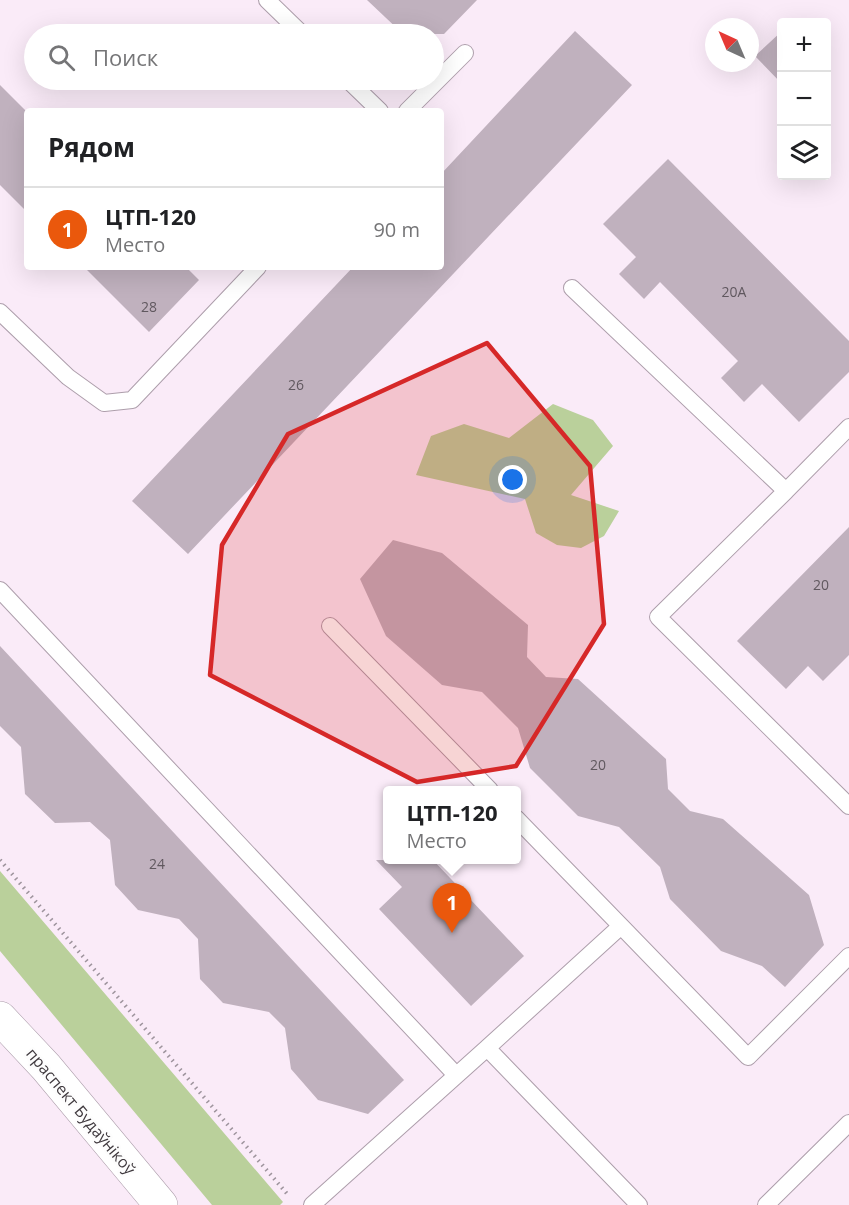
<!DOCTYPE html>
<html lang="ru">
<head>
<meta charset="utf-8">
<style>
  :root { --surface:#fff; --page:#f2f2f2; --text:#202124; --muted:#757577; --line:#e0e0e0; --accent:#ea580c }
  body { margin:0; font-family:"Open Sans",sans-serif; background:var(--page); color:var(--text) }
  .controls { position:absolute; right:18px; top:18px; display:grid; overflow:hidden; border-radius:6px; box-shadow:0 6px 24px #0002 }
  .controls button { width:54px; height:54px; display:grid; place-items:center; padding:0; border:0; border-bottom:2px solid var(--line); background:var(--surface); color:var(--text); font:30px sans-serif }
  .compass { position:absolute; left:705px; top:18px; width:54px; height:54px; border-radius:50%; background:var(--surface); box-shadow:0 6px 24px #0002; rotate:316deg }
  .you { position:absolute; left:513px; top:480px; width:21px; height:21px; margin:-15px; border:4px solid #fff; border-radius:50%; background:#1a73e8; box-shadow:0 0 0 9px #1a73e833 }
  .badge { display:grid; place-items:center; width:39px; height:39px; border-radius:50%; background:var(--accent); color:#fff; font-size:20px; font-weight:700 }
  .pin { position:absolute; translate:-50% -50px; filter:drop-shadow(0 2px 3px #0008) }
  .pin::after { content:''; position:absolute; top:32px; width:21px; height:18px; background:inherit; clip-path:polygon(0 0,100% 0,50% 100%) }
  .popup { position:absolute; left:383px; top:786px; width:138px; height:78px; box-sizing:border-box; display:grid; place-content:center; border-radius:6px; background:var(--surface); filter:drop-shadow(0 2px 4px #0005); font-size:20px; white-space:nowrap; color:var(--muted) }
  .popup b { font-size:22px; color:var(--text) }
  .popup::after { content:''; position:absolute; left:50%; top:100%; margin-left:-12px; border:12px solid transparent; border-top-color:var(--surface) }
  .list { margin:0; padding:0; list-style:none }
  h2 { display:flex; justify-content:space-between; align-items:center; height:78px; margin:0; padding:0 24px; font-size:26px }
  h2 small { font-size:20px; font-weight:400; color:var(--muted) }
  .list li { display:grid; grid-template-columns:39px 1fr auto; gap:18px; align-items:center; box-sizing:border-box; height:84px; padding:0 24px; border-top:2px solid var(--line) }
  .list b { display:block; font-size:22px; white-space:nowrap }
  .list p { margin:0; font-size:20px; white-space:nowrap; color:var(--muted) }
  .list em { font-size:20px; font-style:normal; color:var(--muted) }
  .icon { flex:none; width:33px; height:33px; fill:none; stroke:currentColor; stroke-width:2; stroke-linecap:round; stroke-linejoin:round }
  .map { position:relative; flex:none; width:849px; height:1205px; overflow:hidden }
  .search { position:absolute; background:var(--surface); box-shadow:0 6px 24px #0002; left:24px; top:24px; width:420px; height:66px; display:flex; align-items:center; gap:15px; box-sizing:border-box; padding:0 21px; border-radius:33px; color:var(--muted); font-size:22px }
  .panel { position:absolute; background:var(--surface); box-shadow:0 6px 24px #0002; left:24px; top:108px; width:420px; height:162px; border-radius:6px }
  .map>svg:first-child { display:block }
</style>
</head>
<body>
<div class="map">
<svg width="849" height="1205" viewBox="0 0 849 1205">
  <rect width="100%" height="100%" fill="#faebf8"/>
  <!-- green -->
  <path fill="#bad09b" d="M553,404L593,420L613,446L571,495L619,511L604,536L581,548L557,545L536,533L525,499L416,475L431,436L464,424L509,438Z
    M0,871L283,1202L280,1205H212L0,951Z"/>
  <!-- building -->
  <path fill="#c0b1be" d="M367,0H477L444,34H403Z
    M575,31L632,85L188,554L132,501L353,267H441V174Z
    M782,31V84L755,56Z
    M0,85L27,112V212L0,185Z
    M668,159L849,341V372L799,422L762,384L744,402L721,378L738,361L660,282L644,299L619,274L636,257L603,224Z
    M84,267H186L199,280L149,332Z
    M849,527V655L823,681L808,666L786,689L737,641Z
    M393,540L442,553L528,625L527,657L546,677L578,679L666,759L668,789L690,811L723,819L809,895L824,945L785,987L762,966L721,951L670,899L660,867L619,827L578,816L530,768L518,728L482,692L442,685L386,636L360,579Z
    M0,646L404,1080L368,1114L318,1100L291,1069L285,1028L269,1012L223,1003L200,979L198,939L179,919L138,910L115,885L110,840L90,822L55,823L25,794L21,747L0,726Z
    M376,860H433L524,956L471,1006L379,909L402,887Z"/>
  <g fill="none" stroke-linecap="round" stroke-linejoin="round">
    <!-- service casing -->
    <g stroke="#ad9eab" stroke-width="18">
      <path id="service" d="M267,0L302,34
        M348,80L380,111
        M407,111L465,53
        M572,288L786,491L849,427
        M0,312L68,377L104,403L132,400L258,267
        M786,491L658,617L849,806
        M0,590L456,1075
        M330,626L490,790
        M516,818L621,926
        M487,1048L621,926L748,1057L849,956
        M312,1205L487,1048L639,1205
        M766,1205L849,1123"/>
    </g>
    <!-- secondary casing -->
    <g stroke="#ad9eab" stroke-width="34">
      <path id="secondary" d="M0,1018L46,1067L161,1205"/>
    </g>
    <!-- path -->
    <path stroke="#9e949d" stroke-width="4" stroke-dasharray="1.5 4.5" stroke-linecap="butt" d="M0,860L289,1196"/>
    <!-- service -->
    <use href="#service" stroke="#fff" stroke-width="16"/>
    <!-- secondary -->
    <use href="#secondary" stroke="#fff" stroke-width="33"/>
  </g>
  <!-- marked area -->
  <path fill="#d62828" fill-opacity="0.2" stroke="#d62828" stroke-width="4.5" stroke-linejoin="round" d="M487,343L590,466L604,624L516,766L417,782L210,675L222,545L288,434Z"/>
  <g text-anchor="middle" dominant-baseline="central" stroke-width="5" stroke-linejoin="round" paint-order="stroke">
    <!-- number labels -->
    <g font-size="14" fill="#60585f">
      <text x="734" y="291">20А</text>
      <text x="149" y="306">28</text>
      <text x="296" y="384">26</text>
      <text x="821" y="584">20</text>
      <text x="598" y="764">20</text>
      <text x="157" y="863">24</text>
    </g>
    <!-- street labels -->
    <g font-size="16" fill="#403a3f" stroke="#fdfdfd">
      <text transform="translate(81 1111) rotate(50)">праспект Будаўнікоў</text>
    </g>
  </g>
</svg>
<div class="controls">
<button>+</button>
<button>−</button>
<button><svg class="icon" aria-label="layers" viewBox="0 0 24 24"><path d="M12 4l9 5-9 5-9-5zM3 14l9 5 9-5"/></svg></button>
</div>
<svg class="compass" viewBox="-18 -18 36 36"><path d="M0-13l5 13h-10z" fill="#e53935"/><path d="M0 13l5-13h-10z" fill="#757577"/></svg>
<div class="you"></div>
<div class="pin badge" style="left:452px;top:933px">1</div>
<div class="popup"><b>ЦТП-120</b>Место</div>
<div class="search"><svg class="icon" aria-label="search" viewBox="0 0 24 24"><circle cx="10" cy="10" r="6"/><path d="M15 15l6 6"/></svg>Поиск</div>
<section class="panel">
<h2>Рядом<small></small></h2>
<ul class="list">
<li><span class="badge">1</span><div><b>ЦТП-120</b><p>Место</p></div><em>90 m</em></li>
</ul>
</section>
</div>
</body>
</html>
